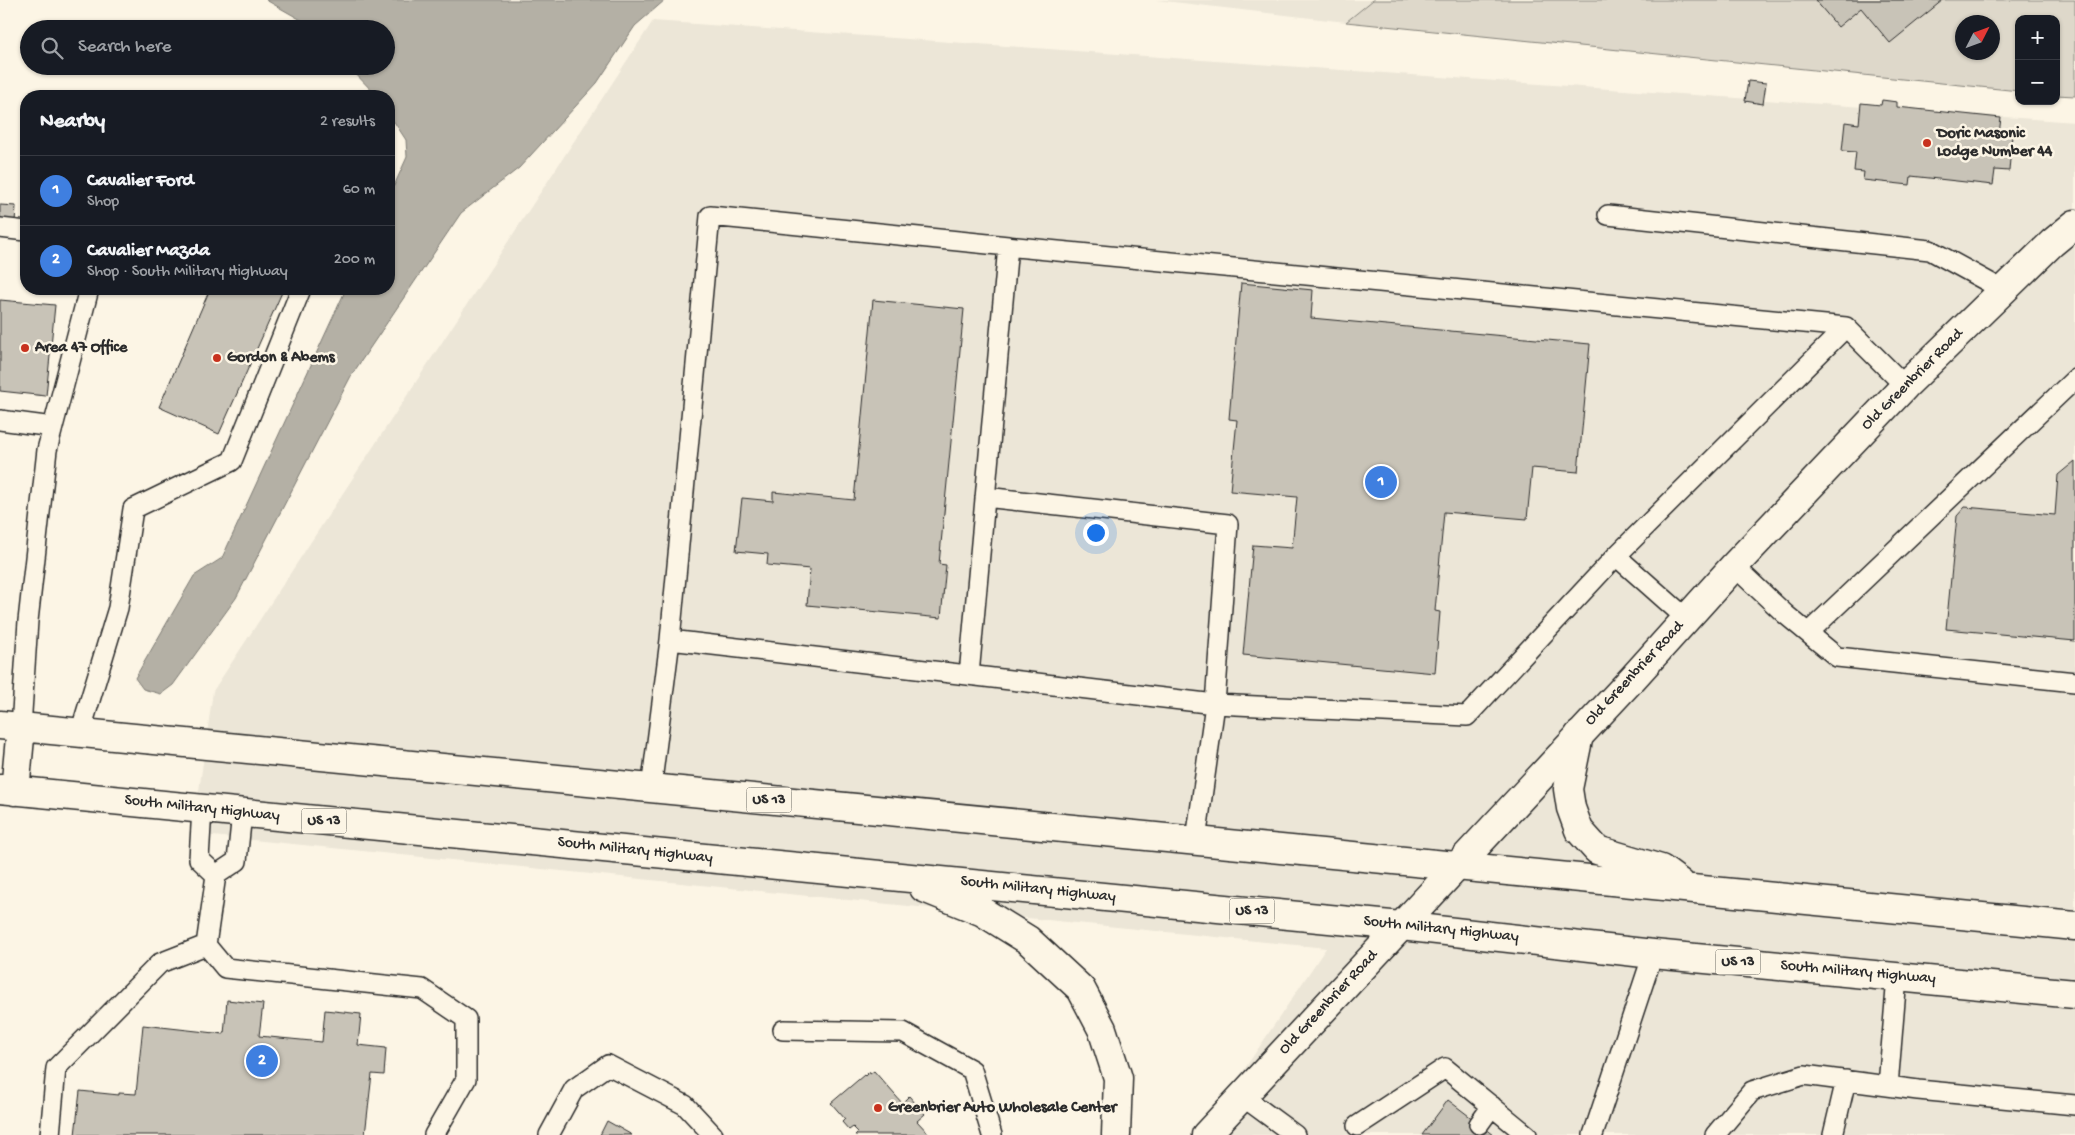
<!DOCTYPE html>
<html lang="en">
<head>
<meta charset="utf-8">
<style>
  :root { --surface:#171b24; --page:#242831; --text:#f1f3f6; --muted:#9ea1a6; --line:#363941; --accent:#c8321e }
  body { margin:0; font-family:"Gochi Hand",sans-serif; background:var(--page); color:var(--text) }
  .controls { position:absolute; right:15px; top:15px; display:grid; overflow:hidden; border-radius:10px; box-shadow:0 1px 4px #0004 }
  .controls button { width:45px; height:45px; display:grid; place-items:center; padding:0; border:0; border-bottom:1px solid var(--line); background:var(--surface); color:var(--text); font:25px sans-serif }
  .compass { position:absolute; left:1955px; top:15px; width:45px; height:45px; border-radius:50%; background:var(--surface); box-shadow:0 1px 4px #0004; rotate:48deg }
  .you { position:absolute; left:1095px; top:532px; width:18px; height:18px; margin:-12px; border:4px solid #fff; border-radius:50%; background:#1a73e8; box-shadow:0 0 0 8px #1a73e833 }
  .badge { display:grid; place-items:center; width:32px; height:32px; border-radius:50%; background:var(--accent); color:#fff; font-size:16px; font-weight:700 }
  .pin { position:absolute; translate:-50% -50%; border:2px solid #fff; box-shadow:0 1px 5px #0006 }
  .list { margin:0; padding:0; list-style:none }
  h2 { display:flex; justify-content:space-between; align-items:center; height:65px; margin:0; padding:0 20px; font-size:21px }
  h2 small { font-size:16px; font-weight:400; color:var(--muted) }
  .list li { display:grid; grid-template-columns:32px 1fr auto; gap:15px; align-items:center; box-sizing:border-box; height:70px; padding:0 20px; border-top:1px solid var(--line) }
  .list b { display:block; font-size:19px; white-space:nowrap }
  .list p { margin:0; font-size:16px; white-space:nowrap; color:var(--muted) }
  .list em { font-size:16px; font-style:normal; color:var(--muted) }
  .icon { flex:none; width:28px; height:28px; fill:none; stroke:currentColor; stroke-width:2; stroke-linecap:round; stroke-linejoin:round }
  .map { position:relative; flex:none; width:2075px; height:1135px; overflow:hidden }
  .search { position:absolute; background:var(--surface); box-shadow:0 1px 4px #0004; left:20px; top:20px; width:375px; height:55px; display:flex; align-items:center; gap:12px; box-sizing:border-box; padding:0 18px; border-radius:28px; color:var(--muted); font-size:19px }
  .panel { position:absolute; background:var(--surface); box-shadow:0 1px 4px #0004; left:20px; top:90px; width:375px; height:205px; border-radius:20px }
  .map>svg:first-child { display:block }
</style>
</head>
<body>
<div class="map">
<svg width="2075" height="1135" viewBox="0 0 2075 1135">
  <rect width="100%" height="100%" fill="#fcf5e5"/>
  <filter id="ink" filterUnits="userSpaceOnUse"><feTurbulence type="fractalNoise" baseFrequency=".02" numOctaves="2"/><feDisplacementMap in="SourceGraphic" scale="10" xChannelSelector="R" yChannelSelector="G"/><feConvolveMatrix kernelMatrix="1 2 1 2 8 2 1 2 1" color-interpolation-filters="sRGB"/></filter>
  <g filter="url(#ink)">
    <!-- built -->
    <path fill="#ece6d7" d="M1156,0H1373L1346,22Z
      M653,21L2075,122V1135H1200L1326,948L193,834L213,691Z"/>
    <!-- green -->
    <path fill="#ded8ca" stroke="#84827a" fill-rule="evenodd" d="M1373,0H2075V96L2056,95V19H2019V91L1346,22ZM1962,22H1992V52H1962Z"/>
    <!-- water -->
    <path fill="#b4b0a5" stroke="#7d7b74" d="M266,0H665L635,26L597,83L519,168L461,213L351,376L236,598L173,685L161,694L143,689L135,678L194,576L222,558L346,289H389V197L407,157L406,140L389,114V96H377L348,66H386V29H311L303,21Z"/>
    <!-- building -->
    <path fill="#c8c3b7" stroke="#2b2b2b" d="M1815,0H1943L1890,43L1861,8L1838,27Z
      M1748,81L1766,83L1763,104L1745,101Z
      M1882,100L1897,102V107L2001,118L1999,134L2012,135L2009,171L1995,170L1993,185L1911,176L1910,185L1863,180L1864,172L1854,171L1856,152L1842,151L1845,122L1859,124L1861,103L1881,105Z
      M0,205L16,206L15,223L0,221Z
      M1241,283L1313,290L1311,318L1590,344L1578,472L1532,468L1527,519L1444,512L1435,611L1440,612L1435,673L1243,655L1253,545L1292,548L1297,497L1230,491L1237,420L1229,419Z
      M210,289L283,290L219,434L159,407Z
      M0,300L55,305L46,396L0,391Z
      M873,300L964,309L939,564L946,565L941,618L807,605L810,569L767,565L768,554L736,551L742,498L773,501V492L854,500Z
      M2075,461V641L1946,629L1957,516L1965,507L2055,515L2058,475Z
      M227,1000L263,1004L259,1036L322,1042L325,1010L361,1014L358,1045L386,1048L384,1075L372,1074L365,1135H75L80,1091L119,1095V1093L136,1094L143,1025L224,1034Z
      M874,1071L902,1103L909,1096L925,1114L917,1121L930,1135H855L858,1132L853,1127L849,1130L842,1122L845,1119L831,1103L864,1075L865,1076L869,1072L870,1074Z
      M1448,1100L1494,1135H1422Z
      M607,1121L632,1135H600Z"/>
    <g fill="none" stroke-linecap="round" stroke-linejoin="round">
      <!-- service casing -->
      <g stroke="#2b2b2b" stroke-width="22">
        <path id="service" d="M1608,215L1930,250L2003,290
          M0,228L26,231
          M1006,246L1846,327
          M0,420L53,427
          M985,497L1228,524L1215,704L1467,716L1616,556L1687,619
          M1616,556L1846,327L1905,386
          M1734,566L1785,614L1837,657L2075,682
          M1808,633L2075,379
          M670,640L710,216L1008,246L969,675
          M21,727L28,621L47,450L89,289
          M80,733L118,608L133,509L232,461L301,289
          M651,789L670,640L1215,704L1196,840
          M202,809L199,859L216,875L237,861L242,813
          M216,875L206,945L225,968L422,989L466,1019V1079L434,1135
          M783,1030L903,1032L972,1070L992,1135
          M1888,1086L1897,977
          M1242,1096L1295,1135
          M1479,1124L1492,1106
          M1357,1126L1445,1068L1527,1135
          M50,1135L56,1068L160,963L206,945
          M549,1135L574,1089L608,1065L685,1105L713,1135
          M1593,1135L1653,954
          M1715,1135L1752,1091L1804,1075L1918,1090L2075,1105
          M1833,1135L1846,1080"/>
      </g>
      <!-- tertiary casing -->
      <g stroke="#2b2b2b" stroke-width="31">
        <path id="tertiary" d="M1206,1135L1633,678L1734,566L1905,386L2052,243L2075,224"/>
      </g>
      <!-- primary casing -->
      <g stroke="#2b2b2b" stroke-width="31">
        <path id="primary" d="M0,725L2075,926
          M1579,735L1568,789L1571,808L1579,830L1597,850L1661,869L1680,883
          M0,789L1401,926L1653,954L2075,994
          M15,791L21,727
          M924,888L983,912L1028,940L1081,989L1102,1029L1118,1078L1116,1135"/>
      </g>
      <!-- service -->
      <use href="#service" stroke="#fcf5e5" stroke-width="19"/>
      <!-- tertiary -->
      <use href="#tertiary" stroke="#fcf5e5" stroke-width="28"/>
      <!-- primary -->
      <use href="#primary" stroke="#fcf5e5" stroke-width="28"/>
    </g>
  </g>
  <!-- markers -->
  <g fill="#c8321e" stroke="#fcf5e5" stroke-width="2">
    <circle cx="1927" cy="143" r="5"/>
    <circle cx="25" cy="348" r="5"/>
    <circle cx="217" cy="358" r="5"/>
    <circle cx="878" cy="1108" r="5"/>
  </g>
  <g text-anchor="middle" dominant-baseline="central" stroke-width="5" stroke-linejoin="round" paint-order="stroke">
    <!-- shield labels -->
    <g fill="#fcf5e5" stroke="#6a6863" stroke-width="1">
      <rect x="746.5" y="787.5" width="45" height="25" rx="4"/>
      <rect x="301.5" y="808.5" width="45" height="25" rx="4"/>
      <rect x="1229.5" y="898.5" width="45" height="25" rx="4"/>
      <rect x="1715.5" y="949.5" width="45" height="25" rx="4"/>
    </g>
    <g font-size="15" font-weight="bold" fill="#2b2b2b">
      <text x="769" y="800">US 13</text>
      <text x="324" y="821">US 13</text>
      <text x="1252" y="911">US 13</text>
      <text x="1738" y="962">US 13</text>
    </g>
    <!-- poi labels -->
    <g font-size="16" font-weight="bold" fill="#2b2b2b" stroke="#fcf5e5" text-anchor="start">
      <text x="1937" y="134">Doric Masonic<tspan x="1937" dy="18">Lodge Number 44</tspan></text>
      <text x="35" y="348">Area 47 Office</text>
      <text x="227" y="358">Gordon &amp; Abems</text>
      <text x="888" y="1108">Greenbrier Auto Wholesale Center</text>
    </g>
    <!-- street labels -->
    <g font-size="16" fill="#2b2b2b" stroke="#fcf5e5">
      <text transform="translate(1913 380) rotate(-45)">Old Greenbrier Road</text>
      <text transform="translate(1635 674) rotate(-47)">Old Greenbrier Road</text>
      <text transform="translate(202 809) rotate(6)">South Military Highway</text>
      <text transform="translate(635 851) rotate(6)">South Military Highway</text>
      <text transform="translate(1038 890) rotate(6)">South Military Highway</text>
      <text transform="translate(1441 930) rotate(6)">South Military Highway</text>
      <text transform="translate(1858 973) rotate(5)">South Military Highway</text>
      <text transform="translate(1329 1003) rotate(-47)">Old Greenbrier Road</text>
    </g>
  </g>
</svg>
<div class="controls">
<button>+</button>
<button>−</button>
</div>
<svg class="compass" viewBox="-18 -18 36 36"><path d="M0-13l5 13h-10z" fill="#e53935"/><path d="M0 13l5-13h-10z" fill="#9ea1a6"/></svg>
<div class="you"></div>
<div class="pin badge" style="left:1381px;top:482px;background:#3f7fe0">1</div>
<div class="pin badge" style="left:262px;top:1061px;background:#3f7fe0">2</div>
<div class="search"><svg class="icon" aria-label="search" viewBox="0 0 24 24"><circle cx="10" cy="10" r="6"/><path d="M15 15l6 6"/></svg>Search here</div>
<section class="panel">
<h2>Nearby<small>2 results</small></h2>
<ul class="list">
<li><span class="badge" style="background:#3f7fe0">1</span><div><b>Cavalier Ford</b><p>Shop</p></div><em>60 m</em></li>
<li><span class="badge" style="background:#3f7fe0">2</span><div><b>Cavalier Mazda</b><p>Shop · South Military Highway</p></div><em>200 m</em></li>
</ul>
</section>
</div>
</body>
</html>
